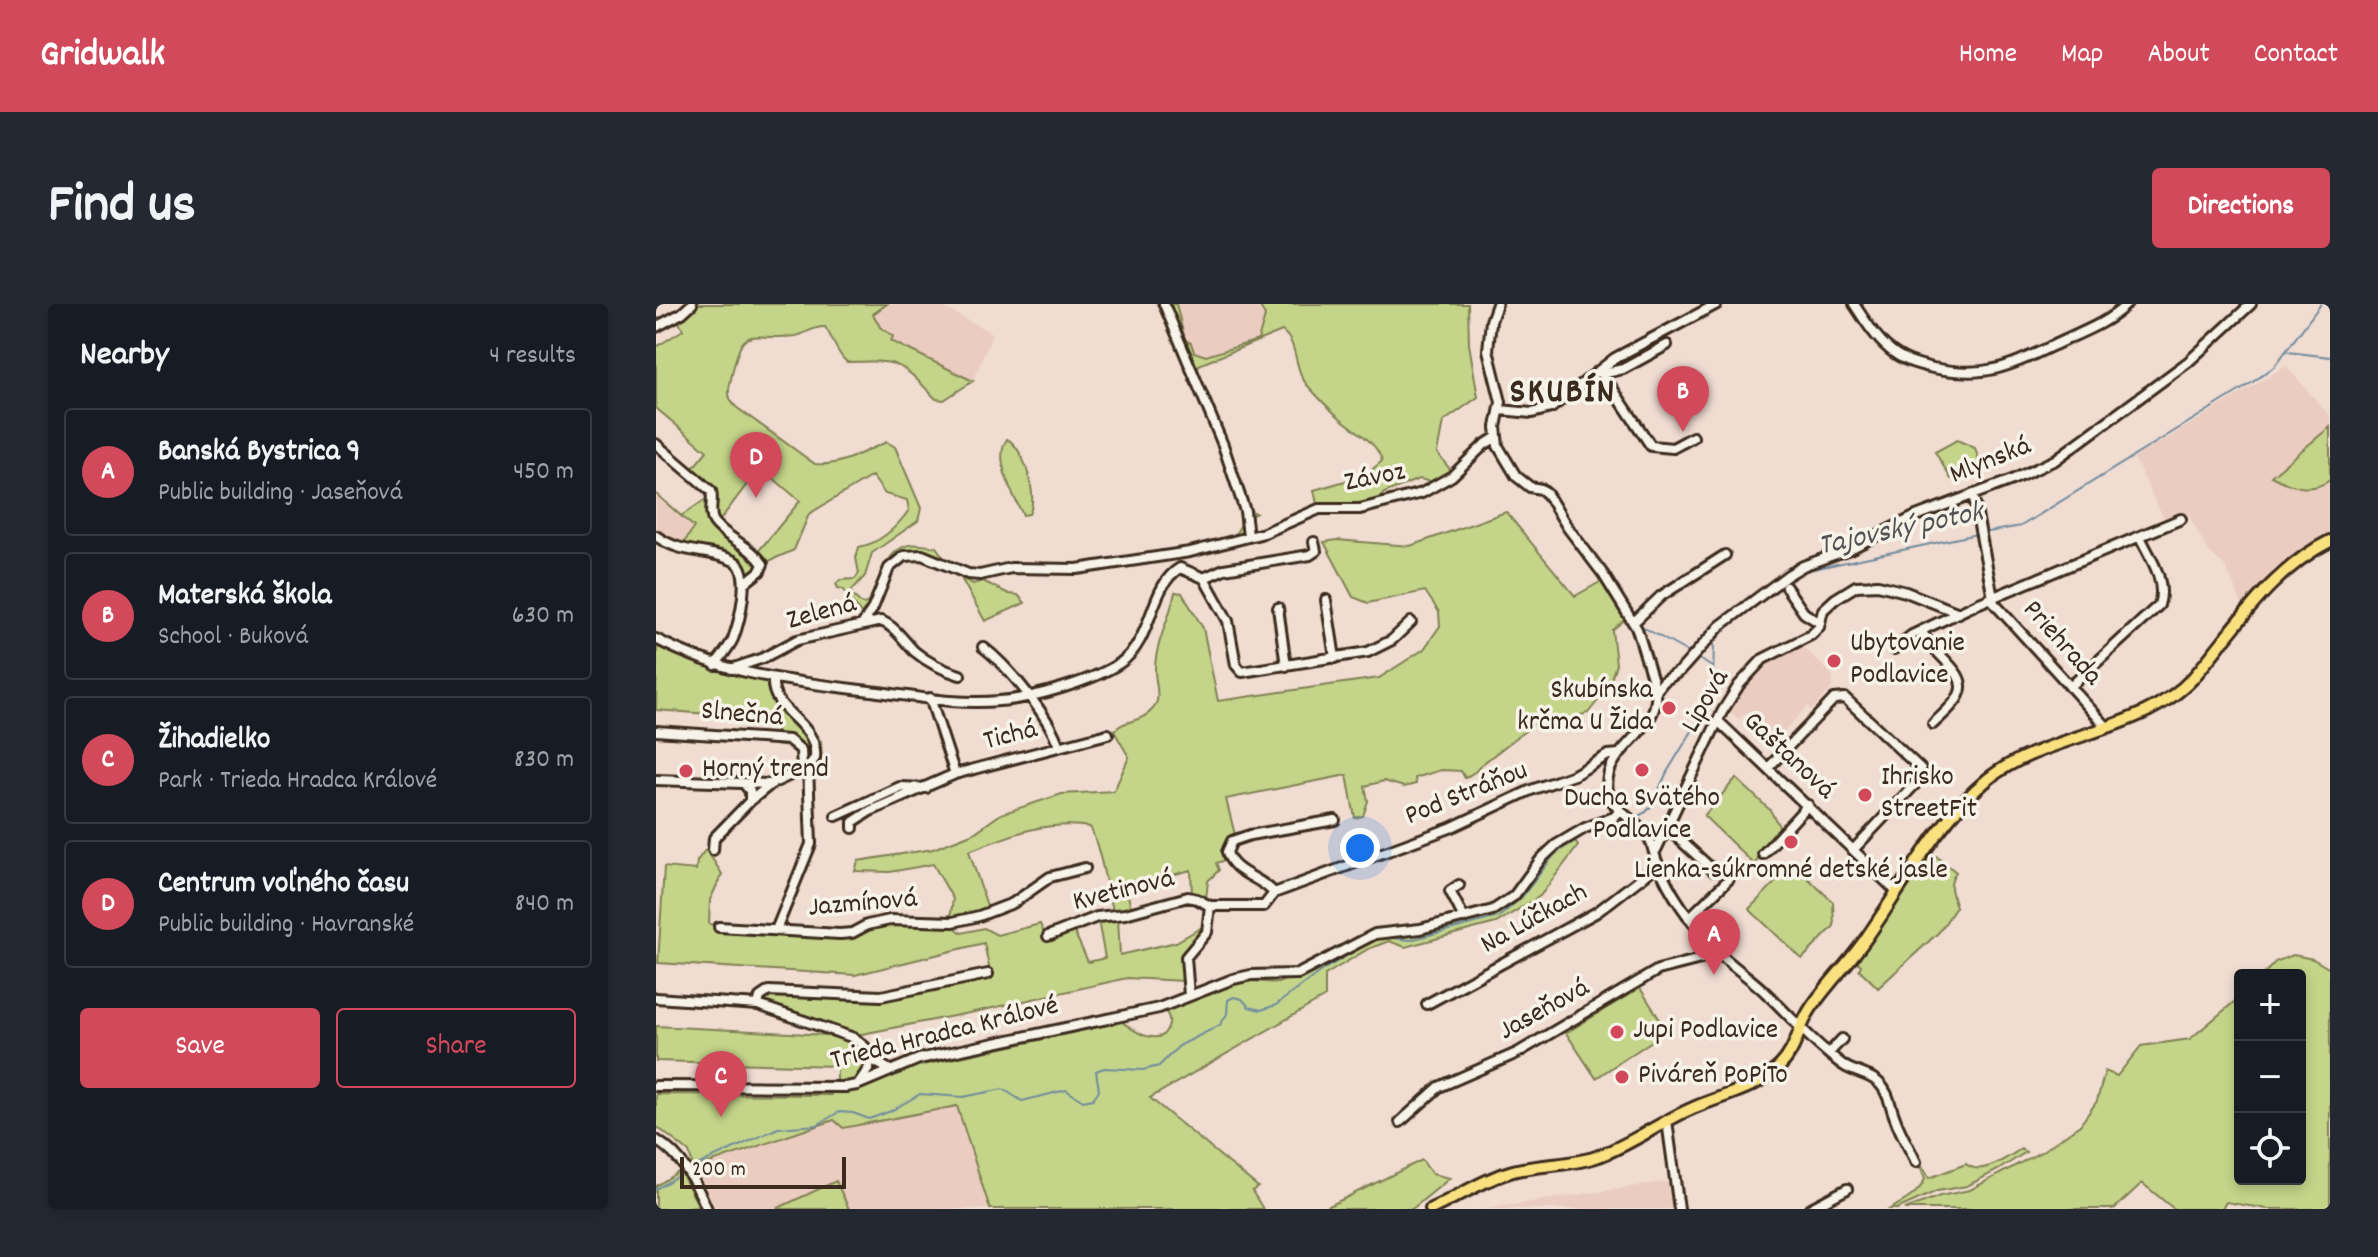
<!DOCTYPE html>
<html lang="en">
<head>
<meta charset="utf-8">
<style>
  :root { --surface:#171b24; --page:#242831; --text:#f1f3f6; --muted:#9ea1a6; --line:#363941; --accent:#d1495b }
  body { margin:0; font-family:Dekko,sans-serif; background:var(--page); color:var(--text) }
  .controls { position:absolute; right:24px; bottom:24px; display:grid; overflow:hidden; border-radius:8px; box-shadow:0 4px 12px #0003 }
  .controls button { width:72px; height:72px; display:grid; place-items:center; padding:0; border:0; border-bottom:2px solid var(--line); background:var(--surface); color:var(--text); font:40px sans-serif }
  .scale { position:absolute; left:24px; bottom:20px; width:166px; box-sizing:border-box; padding-left:8px; border:4px solid #3b2a1e; border-top:0; font-size:22px; line-height:28px; white-space:nowrap; color:#3b2a1e; -webkit-text-stroke:6px #f7f3e8; paint-order:stroke }
  .you { position:absolute; left:704px; top:544px; width:28px; height:28px; margin:-20px; border:6px solid #fff; border-radius:50%; background:#1a73e8; box-shadow:0 0 0 12px #1a73e833 }
  .badge { display:grid; place-items:center; width:52px; height:52px; border-radius:50%; background:var(--accent); color:#fff; font-size:26px; font-weight:700 }
  .pin { position:absolute; translate:-50% -66px; filter:drop-shadow(0 2px 4px #0008) }
  .pin::after { content:''; position:absolute; top:42px; width:28px; height:24px; background:inherit; clip-path:polygon(0 0,100% 0,50% 100%) }
  .list { margin:0; padding:0; list-style:none }
  h2 { display:flex; justify-content:space-between; align-items:center; height:104px; margin:0; padding:0 32px; font-size:34px }
  h2 small { font-size:26px; font-weight:400; color:var(--muted) }
  .list li { display:grid; grid-template-columns:52px 1fr auto; gap:24px; align-items:center; box-sizing:border-box; height:128px; margin:0 16px 16px; padding:0 16px; border:2px solid var(--line); border-radius:8px }
  .list b { display:block; font-size:30px; white-space:nowrap }
  .list p { margin:0; font-size:26px; white-space:nowrap; color:var(--muted) }
  .list em { font-size:26px; font-style:normal; color:var(--muted) }
  .actions { display:flex; gap:16px; padding:24px 32px }
  .actions a { flex:1; padding:18px 0; border:2px solid var(--accent); border-radius:8px; text-align:center; font-size:28px; color:var(--accent) }
  .actions .main { background:var(--accent); color:#fff }
  .icon { flex:none; width:44px; height:44px; fill:none; stroke:currentColor; stroke-width:2; stroke-linecap:round; stroke-linejoin:round }
  .map { position:relative; flex:none; width:1674px; height:905px; overflow:hidden; border-radius:8px }
  header { display:flex; align-items:center; gap:48px; box-sizing:border-box; height:112px; padding:0 40px; background:var(--accent); color:#fff }
  header strong { font-size:38px }
  nav { display:flex; gap:44px; margin-inline-start:auto; font-size:28px }
  .intro { display:flex; align-items:center; justify-content:space-between; box-sizing:border-box; height:192px; padding:0 48px }
  h1 { margin:0; font-size:56px }
  .button { padding:20px 36px; border-radius:8px; background:var(--accent); color:#fff; font-size:28px; font-weight:700 }
  main { display:flex; gap:48px; padding:0 48px }
  aside { flex:1; background:var(--surface); border-radius:8px; box-shadow:0 4px 12px #0003 }
  .map>svg:first-child { display:block }
</style>
</head>
<body>
<header>
<strong>Gridwalk</strong>
<nav><a>Home</a><a>Map</a><a>About</a><a>Contact</a></nav>
</header>
<div class="intro"><h1>Find us</h1><a class="button">Directions</a></div>
<main>
<aside>
<h2>Nearby<small>4 results</small></h2>
<ul class="list">
<li><span class="badge">A</span><div><b>Banská Bystrica 9</b><p>Public building · Jaseňová</p></div><em>450 m</em></li>
<li><span class="badge">B</span><div><b>Materská škola</b><p>School · Buková</p></div><em>630 m</em></li>
<li><span class="badge">C</span><div><b>Žihadielko</b><p>Park · Trieda Hradca Králové</p></div><em>830 m</em></li>
<li><span class="badge">D</span><div><b>Centrum voľného času</b><p>Public building · Havranské</p></div><em>840 m</em></li>
</ul>
<div class="actions"><a class="main">Save</a><a>Share</a></div>
</aside>
<div class="map">
<svg width="1674" height="905" viewBox="0 0 1674 905">
  <rect width="100%" height="100%" fill="#f0dcd1"/>
  <filter id="ink" filterUnits="userSpaceOnUse"><feTurbulence type="fractalNoise" baseFrequency=".0125" numOctaves="2"/><feDisplacementMap in="SourceGraphic" scale="16" xChannelSelector="R" yChannelSelector="G"/><feConvolveMatrix kernelMatrix="1 2 1 2 8 2 1 2 1" color-interpolation-filters="sRGB"/></filter>
  <g filter="url(#ink)">
    <!-- built -->
    <path fill="#ebccc1" d="M231,0H281L334,28L336,31L317,77L234,37L237,32L224,23L216,10Z
      M520,0H603L609,12L602,36L550,52L538,48L529,36Z
      M1630,62L1674,112V123L1615,172L1665,183L1674,176V243L1657,251L1588,305L1569,262L1552,247L1532,210L1510,219L1478,154Z
      M0,192L39,223L18,249L0,236Z
      M1146,342L1177,372L1176,384L1155,406L1151,402L1118,439L1090,411L1092,406L1083,415L1072,405L1085,384L1106,362Z
      M302,801L334,905H60L40,865L178,816L187,824Z
      M1015,877L1018,905H829Z"/>
    <!-- green -->
    <path fill="#c4d589" stroke="#808054" stroke-width="2" d="M41,0H231L217,10L224,23L237,32L235,37L317,77L288,96L280,95C243,57 245,56 191,58C181,51 177,34 169,23C158,22 150,30 140,32C93,38 87,15 75,75C72,87 71,94 80,103L159,160C185,163 207,147 231,138L239,143L265,204L262,217L216,249L209,272L195,287L196,291L206,300L211,299C224,281 227,247 253,241C261,239 272,242 280,243L290,257C280,254 269,248 259,247C229,243 217,293 208,314L187,285L182,284L180,280L184,276L199,275L203,269L200,254L203,243C225,239 241,223 253,206L251,196L229,190L216,172L153,210L138,246L111,258L101,249L144,197L104,163L58,224L101,257L102,266L92,273L87,261L26,242L38,223L0,190L25,212L53,193L60,186L36,165L51,147L0,104V43L27,26L22,16Z
      M501,0H520L529,36L535,39L538,48L550,52L602,36L609,12L603,0H812L813,40L822,93L787,118L781,149L797,169L781,179L763,175L728,189L721,198L655,209L627,227L606,233L601,227L661,200L658,186L710,171L726,157C721,137 697,126 683,113C672,104 661,92 652,82C637,66 643,39 626,27L543,61L542,65L595,207L600,209L594,212L585,230L577,234L587,217L558,128Z
      M1674,123V176C1655,190 1634,182 1615,172Z
      M351,135C368,143 383,194 373,210L367,211C357,191 337,155 351,135Z
      M1301,136L1319,144L1324,160L1295,175L1279,148Z
      M850,208L919,292L946,277L972,313L956,326L960,360L952,384L932,409L904,417H882L825,461L820,467L809,474L805,467L785,466L759,474L760,480L748,483L728,477L709,482L712,497L707,512L699,514L691,471L570,495L579,531L573,534L567,542L569,556L560,559L563,566L552,577L550,595L536,589L535,566L470,583L475,604L458,608C448,580 447,550 434,523C389,516 355,531 313,547L332,605L294,615L297,595L277,560L234,568L199,567L202,557L277,545L318,529L345,510L406,490L458,487L473,453L458,427C468,415 484,419 495,407C507,395 499,382 499,366C499,339 514,315 519,288L526,289L547,324L562,397L723,374L768,345L784,322L783,308L769,287L712,299L697,293L668,238L681,236L754,242Z
      M305,274L317,280L327,277L353,290L362,291L369,299L329,317Z
      M1,341L59,365L120,379L122,398L165,437L166,464L156,468C149,442 142,444 118,441L122,415L0,406Z
      M1080,474L1114,506L1127,529L1098,560L1048,512Z
      M917,534L922,542L884,592L840,619L749,643L733,637L712,645L669,671V693L494,794L602,883L596,887L607,905H334L301,802L187,824L178,816L39,864L27,872L44,905L38,902L26,905H0V882L36,859L33,848L0,822V790L175,791L176,787H181V762L0,757V722L172,731L154,721L106,705L108,693L114,690L196,696L230,694L335,672L328,639L199,671L2,659L8,563L40,566L41,557L50,545L66,570L54,596L53,620L59,621L60,627L186,633L213,623L237,619L297,622L306,629L328,624L341,631L384,620L391,636L417,625L432,658L449,654L442,616L462,614L464,651L520,638L548,622L530,648L528,677L471,674L323,707L201,731L234,770L264,758L267,761L453,721L454,717L463,716C477,725 489,737 506,732C515,722 516,714 507,704L511,703L512,706L575,682L596,677L622,679L657,664L659,667L714,635L730,631L762,630L837,610L854,598L895,550Z
      M1275,548L1300,568C1291,581 1296,589 1300,603L1283,628L1222,684L1203,665L1205,661L1200,657Z
      M1137,560L1177,598L1178,622L1146,655L1093,605Z
      M1637,651L1657,655L1674,665V905H1611L1570,898L1566,905H1518L1486,879L1458,905H1249L1284,892L1314,886L1385,848L1424,821L1441,797L1449,767L1461,772L1485,742L1534,735L1584,693V875H1644V671H1607L1619,658Z
      M984,684L1011,727L940,774L910,729Z
      M1365,845L1370,848L1342,866L1311,882L1281,887L1241,905H1234C1248,897 1262,891 1269,875L1260,851L1273,874L1310,860C1325,873 1350,854 1365,845Z
      M766,856L776,870L794,874L756,905H667Z
      M180,877L193,905H120Z"/>
    <g fill="none" stroke-linecap="round" stroke-linejoin="round">
      <!-- stream -->
      <path stroke="#728b9f" stroke-width="2" d="M1632,48L1674,53
        M1327,229L1365,222L1588,84L1618,63L1665,0
        M983,321L1037,351
        M1042,354L1056,363
        M978,514L990,508L996,501L1011,468L1044,414L1057,377L1058,336L1073,321L1148,267L1321,230
        M950,520L971,515
        M35,864L122,824L161,821L183,808L197,809L213,815L235,807L264,790L307,793L347,785L366,797L410,786L427,797L437,795L443,786L440,767L448,764L487,766L503,762L523,742L564,721L571,710L572,696L578,693L586,695L593,703L605,706L620,701L665,667L713,639L728,633L754,636L843,613L866,593L899,550L937,525
        M0,885L30,867"/>
      <!-- minor casing -->
      <g stroke="#3b2a1e" stroke-width="14">
        <path id="minor" d="M508,0L567,141L589,207L592,232
          M841,0L835,17L832,46L845,98L840,123L842,142L860,172L874,183L885,185L891,190L912,224L947,270L981,325L1000,387C1005,429 944,445 952,487C956,507 981,516 992,533C998,542 997,550 1002,560C1015,592 1037,621 1060,646C1075,662 1095,674 1111,690C1135,713 1159,741 1187,761C1198,769 1215,770 1224,780C1233,789 1234,802 1239,814C1244,829 1253,843 1260,858
          M1198,0C1208,15 1218,32 1232,44C1245,56 1260,60 1277,64C1328,74 1350,64 1396,42C1421,30 1451,20 1471,0
          M0,23L26,9L36,0
          M944,66L995,142L1017,144L1037,133
          M946,70L967,65L1011,41
          M844,106L876,109L895,104L959,54L1061,0
          M0,140L55,187C58,197 52,209 58,218C68,233 94,241 107,260L104,267L89,279
          M1317,190L1338,299L1450,422
          M0,232C28,252 52,244 78,257C97,266 83,319 77,335C73,344 65,353 59,361
          M548,274L568,265L654,251L660,247L658,238
          M1130,283L1148,309L1164,319
          M670,296L679,354
          M622,304L630,362
          M978,318L1005,292L1069,251
          M206,321L217,304L233,264L248,252L266,251L312,270L324,271L355,264L421,265L534,248L608,229L663,205H704L766,189L796,172L828,141L839,134
          M1266,326C1272,348 1315,368 1303,391C1298,402 1286,411 1277,420
          M0,335C72,373 143,378 222,388C262,393 303,401 343,397C375,395 437,377 464,359C498,336 493,282 524,264L548,274L572,317L580,361L586,368L712,348L736,336L755,318
          M327,343C352,362 394,413 403,443
          M1238,345L1256,331L1321,300L1525,215
          M75,365L107,354L141,336L225,317C239,322 248,337 258,347C271,358 287,366 304,371
          M1414,383L1503,301C1511,277 1494,253 1484,233
          M1000,387L1008,377L1024,367L1064,322L1132,271L1147,262L1194,245L1260,212L1356,176L1399,156L1532,58L1595,0
          M274,394L299,470
          M1062,417L1241,588
          M0,427L133,436L145,446L146,466
          M1112,464L1178,395L1189,394L1265,465L1264,475L1198,545
          M0,476L114,480
          M94,497L115,480L152,463L159,454C163,418 114,409 117,375
          M180,512L244,483L270,484
          M197,524V518L214,507L299,470L452,430
          M1011,524L1058,567
          M57,546L58,534L94,497V487L89,481
          M1000,546L1066,408L1083,381L1107,355L1155,331L1163,323L1167,306L1179,295L1200,282L1222,281L1250,288L1303,309
          M1107,550L1152,501
          M803,581L794,587L808,614
          M618,589L794,524L875,486L918,471L952,451L964,450
          M618,589C604,572 577,570 571,548L576,537L594,531L679,516
          M1033,614L1073,575
          M63,623L184,630L196,629L211,621L234,616L297,618L323,612L357,599L394,573L429,564
          M120,626L155,540L152,463
          M392,632L441,613L469,610L532,593L541,595L554,602H608L618,589
          M533,692L530,653L551,628L554,602
          M0,694L102,701L198,734L209,743L218,757L234,766
          M771,700L941,608L1002,561
          M102,701L104,693L113,687L225,692L332,670
          M1173,749L1186,735
          M202,780L213,764L214,752
          M0,782L189,783L201,781L263,755L503,704L577,675L595,671L642,670L719,630L764,625L837,606L858,592L885,555L900,541L929,524L958,513L965,506
          M1011,817L1023,905
          M744,818L783,783L861,749L1002,666L1064,650
          M0,836C26,852 39,877 51,905
          M1153,905L1191,885"/>
      </g>
      <!-- major casing -->
      <g stroke="#3b2a1e" stroke-width="16">
        <path id="major" d="M775,905C802,893 828,875 857,867C884,860 913,862 940,853C975,841 1004,818 1037,804C1067,791 1100,785 1124,762C1141,745 1142,723 1155,704C1172,679 1194,658 1211,633C1248,580 1281,517 1332,475C1390,429 1485,430 1537,374C1579,325 1614,267 1674,237"/>
      </g>
      <!-- minor -->
      <use href="#minor" stroke="#f7f3e8" stroke-width="8"/>
      <!-- major -->
      <use href="#major" stroke="#fae180" stroke-width="10"/>
    </g>
  </g>
  <!-- markers -->
  <g fill="#d1495b" stroke="#f7f3e8" stroke-width="3">
    <circle cx="1178" cy="357" r="8"/>
    <circle cx="1013" cy="404" r="8"/>
    <circle cx="986" cy="466" r="8"/>
    <circle cx="30" cy="467" r="8"/>
    <circle cx="1209" cy="491" r="8"/>
    <circle cx="1135" cy="538" r="8"/>
    <circle cx="961" cy="728" r="8"/>
    <circle cx="966" cy="773" r="8"/>
  </g>
  <g text-anchor="middle" dominant-baseline="central" stroke-width="7" stroke-linejoin="round" paint-order="stroke">
    <!-- street labels -->
    <g font-size="28" fill="#3b2a1e" stroke="#f7f3e8">
      <text transform="translate(1335 158) rotate(-22)">Mlynská</text>
      <text transform="translate(719 175) rotate(-11)">Závoz</text>
      <text transform="translate(166 310) rotate(-15)">Zelená</text>
      <text transform="translate(1405 340) rotate(48)">Priehrada</text>
      <text transform="translate(1051 398) rotate(-60)">Lipová</text>
      <text transform="translate(86 412) rotate(5)">Slnečná</text>
      <text transform="translate(355 433) rotate(-14)">Tichá</text>
      <text transform="translate(1132 453) rotate(43)">Gaštanová</text>
      <text transform="translate(811 491) rotate(-22)">Pod Stráňou</text>
      <text transform="translate(468 588) rotate(-14)">Kvetinová</text>
      <text transform="translate(207 601) rotate(-5)">Jazmínová</text>
      <text transform="translate(879 616) rotate(-29)">Na Lúčkach</text>
      <text transform="translate(889 707) rotate(-29)">Jaseňová</text>
      <text transform="translate(289 731) rotate(-14)">Trieda Hradca Králové</text>
    </g>
    <!-- poi labels -->
    <g font-size="28" fill="#3b2a1e" stroke="#f7f3e8" text-anchor="start">
      <text x="1194" y="341">Ubytovanie<tspan x="1194" dy="32">Podlavice</tspan></text>
      <text x="997" y="388" text-anchor="end">Skubínska<tspan x="997" dy="32">krčma U Žida</tspan></text>
      <text x="46" y="467">Horný trend</text>
      <text x="1225" y="475">Ihrisko<tspan x="1225" dy="32">StreetFit</tspan></text>
      <text x="986" y="496" text-anchor="middle">Ducha Svätého<tspan x="986" dy="32">Podlavice</tspan></text>
      <text x="1135" y="568" text-anchor="middle">Lienka-súkromné detské jasle</text>
      <text x="977" y="728">Jupi Podlavice</text>
      <text x="982" y="773">Piváreň PoPiTo</text>
    </g>
    <!-- water labels -->
    <g font-size="30" font-style="italic" fill="#525254" stroke="#f7f3e8">
      <text transform="translate(1245 227) rotate(-12)">Tajovský potok</text>
    </g>
    <!-- district labels -->
    <g font-size="36" font-weight="bold" letter-spacing="2" fill="#3b2a1e" stroke="#f7f3e8">
      <text x="907" y="90">SKUBÍN</text>
    </g>
  </g>
</svg>
<div class="controls">
<button>+</button>
<button>−</button>
<button><svg class="icon" aria-label="locate" viewBox="0 0 24 24"><circle cx="12" cy="12" r="6"/><path d="M12 2v4M12 18v4M2 12h4M18 12h4"/></svg></button>
</div>
<div class="scale">200 m</div>
<div class="you"></div>
<div class="pin badge" style="left:1058px;top:671px">A</div>
<div class="pin badge" style="left:1027px;top:128px">B</div>
<div class="pin badge" style="left:65px;top:813px">C</div>
<div class="pin badge" style="left:100px;top:194px">D</div>
</div>
</main>
</body>
</html>
